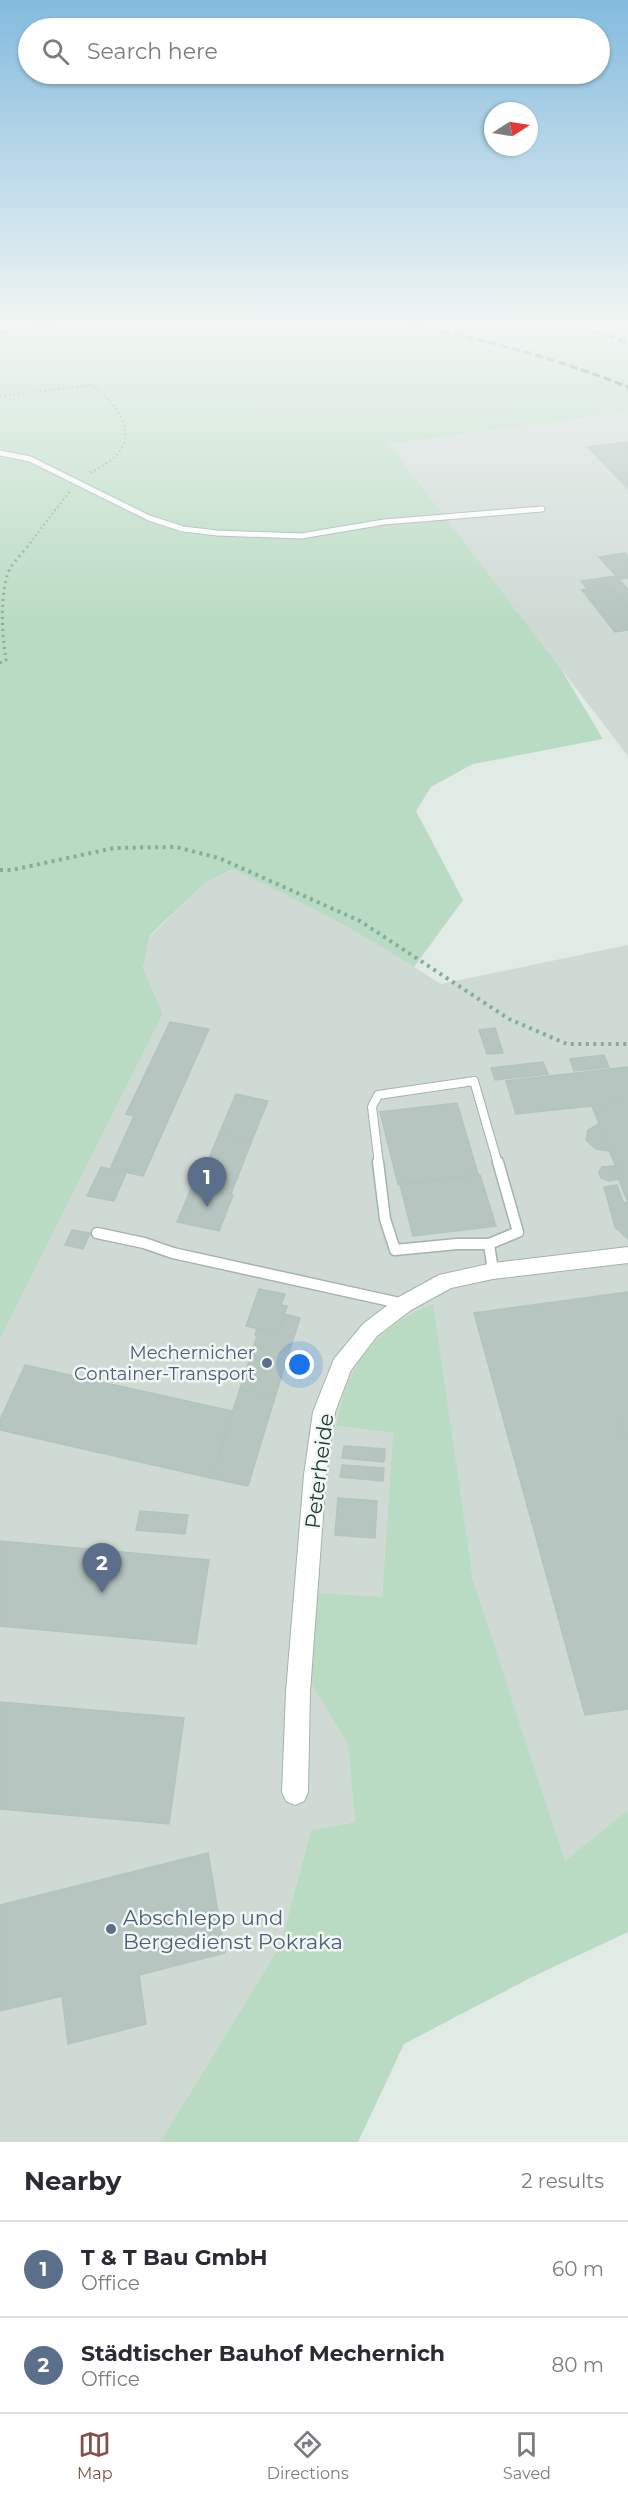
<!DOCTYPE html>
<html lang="en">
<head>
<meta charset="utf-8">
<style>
  :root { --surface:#fff; --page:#f7f7f7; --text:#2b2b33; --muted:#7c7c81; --line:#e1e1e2; --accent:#825046 }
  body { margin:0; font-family:Montserrat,sans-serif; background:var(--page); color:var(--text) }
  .compass { position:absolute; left:484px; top:102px; width:54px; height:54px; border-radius:50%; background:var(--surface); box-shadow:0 2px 4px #0004; rotate:78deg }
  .you { position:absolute; left:300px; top:1365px; width:21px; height:21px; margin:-15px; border:4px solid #fff; border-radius:50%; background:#1a73e8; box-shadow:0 0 0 9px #1a73e833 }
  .badge { display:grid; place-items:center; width:39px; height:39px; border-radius:50%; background:var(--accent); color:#fff; font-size:20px; font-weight:700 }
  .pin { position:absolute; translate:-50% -50px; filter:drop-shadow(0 2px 3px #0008) }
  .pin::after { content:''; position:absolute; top:32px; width:21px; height:18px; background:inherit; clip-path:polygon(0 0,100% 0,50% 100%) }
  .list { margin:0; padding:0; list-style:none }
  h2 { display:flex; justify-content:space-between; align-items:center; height:78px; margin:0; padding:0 24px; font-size:26px }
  h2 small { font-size:20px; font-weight:400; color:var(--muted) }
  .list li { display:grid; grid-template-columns:39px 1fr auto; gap:18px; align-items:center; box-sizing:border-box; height:96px; padding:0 24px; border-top:2px solid var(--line) }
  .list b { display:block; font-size:22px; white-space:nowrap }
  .list p { margin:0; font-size:20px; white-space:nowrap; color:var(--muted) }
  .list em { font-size:20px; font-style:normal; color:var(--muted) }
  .icon { flex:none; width:33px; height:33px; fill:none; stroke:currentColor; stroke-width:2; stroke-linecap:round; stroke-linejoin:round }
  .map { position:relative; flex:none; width:628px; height:2142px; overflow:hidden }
  .search { position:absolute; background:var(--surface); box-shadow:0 2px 4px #0004; left:18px; right:18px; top:18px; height:66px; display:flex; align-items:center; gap:15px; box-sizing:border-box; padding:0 21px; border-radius:33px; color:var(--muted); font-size:22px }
  .sheet { height:270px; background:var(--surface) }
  nav { display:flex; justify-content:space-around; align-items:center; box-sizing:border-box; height:84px; border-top:2px solid var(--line); background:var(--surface); font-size:16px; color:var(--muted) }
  nav a { display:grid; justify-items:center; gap:3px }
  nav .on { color:var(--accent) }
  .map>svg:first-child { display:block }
</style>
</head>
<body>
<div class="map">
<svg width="628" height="2142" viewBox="0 0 628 2142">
  <rect width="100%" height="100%" fill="#e1ebe6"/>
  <!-- built -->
  <path fill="#cfdad5" d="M608,323L628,331V346L570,324Z
    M628,412V756L388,444Z
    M233,869L303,901L362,934L441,984L628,945V1810L565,1862L473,1580L432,1304L336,1426L393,1433L382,1597L309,1679L348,1744L355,1822L311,1830L280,1946L160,2142H0V1339L163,1014L143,968L150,936L205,883Z"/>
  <!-- green -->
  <path fill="#badbc3" d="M0,323H571L628,346V412L389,444L561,669L603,739L473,764L431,787L416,811L463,900L414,967C353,928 298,899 233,869L205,883L150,935L143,968L163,1014L0,1339Z
    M433,1304L473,1580L565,1861L628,1810V1932L530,1978L404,2044L358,2142H160L280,1946L311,1830L355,1822L348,1744L309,1680L318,1593L382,1597L393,1433L336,1426C339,1414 341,1402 345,1390C359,1348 394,1320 433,1304Z"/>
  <!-- building -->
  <path fill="#b6c5bf" stroke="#b3c4bd" stroke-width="1.5" d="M628,442V489L588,447Z
    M625,553L628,556V578L619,579L599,557Z
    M616,576L628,590V609L608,586L587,589L581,581Z
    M608,586L628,609V630L615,632L582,590Z
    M170,1022L209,1029L143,1176L110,1169L134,1116L126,1114Z
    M495,1028L503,1053L487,1054L479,1030Z
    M604,1055L609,1067L574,1071L570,1059Z
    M543,1062L548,1074L495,1080L491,1068Z
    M628,1067V1102L592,1106L516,1114L506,1081Z
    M236,1094L268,1101L252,1140L219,1134Z
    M628,1102V1164L615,1165L592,1106Z
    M457,1103L478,1174L398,1184L380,1112Z
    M599,1124L610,1151L596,1149L586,1140L588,1130Z
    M219,1134L252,1140L231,1194L197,1187Z
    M628,1164V1171L616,1172L613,1166Z
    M613,1166L619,1179L609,1181L601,1178L599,1172L602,1167Z
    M101,1167L126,1173L114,1201L87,1196Z
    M628,1171V1203L616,1172Z
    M480,1175L496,1226L413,1236L400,1185Z
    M617,1185L623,1202L628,1203V1239L615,1227L604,1187Z
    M192,1186L197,1187L190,1204L188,1203L182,1223L177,1222Z
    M197,1187L233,1195L219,1231L182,1223L188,1203L190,1204Z
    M72,1230L90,1233L83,1249L65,1245Z
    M259,1289L285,1294L281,1305L287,1306L278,1333L246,1326Z
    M628,1292V1420L619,1422L628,1447V1709L585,1715L474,1313Z
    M285,1314L300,1318L275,1397L240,1389L257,1336L255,1335L257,1328L278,1333Z
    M25,1365L232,1411L211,1478L0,1430V1420Z
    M240,1389L275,1397L248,1486L211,1478Z
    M628,1420V1447L619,1422Z
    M344,1446L385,1449L384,1462L342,1458Z
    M342,1465L384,1468L383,1481L340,1477Z
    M338,1498L377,1501L375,1538L335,1535Z
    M140,1511L188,1515L185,1534L136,1530Z
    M0,1541L209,1560L196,1644L0,1626Z
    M0,1702L184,1718L169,1824L0,1809Z
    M208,1853L225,1953L139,1975L146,2024L68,2044L62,1996L0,2011V1905Z"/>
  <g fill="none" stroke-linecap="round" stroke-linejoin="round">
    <!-- service-far2 casing -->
    <g stroke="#a4b3ad" stroke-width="7">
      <path id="service-far2" d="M0,453L30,459L149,518L183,529L217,533L301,536L384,522L542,509"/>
    </g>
    <!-- service-far1 casing -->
    <g stroke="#a4b3ad" stroke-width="10">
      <path id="service-far1" d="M379,1164L372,1107L378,1095L474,1081L498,1164"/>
    </g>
    <!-- service casing -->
    <g stroke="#a4b3ad" stroke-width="13">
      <path id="service" d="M378,1162L385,1219L395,1250L457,1244H489
        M97,1233L144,1243L173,1253L404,1304
        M489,1244L493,1271
        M489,1244L518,1232L498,1162"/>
    </g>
    <!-- minor casing -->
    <g stroke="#a4b3ad" stroke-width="2">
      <path id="minor" d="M628,1247V1263L493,1279L451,1288L411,1310L377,1336L351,1370L335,1412L326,1475L310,1692L308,1792L304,1801L295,1805L286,1801L282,1792L286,1692L304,1475L313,1412L334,1359L363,1324L397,1298L439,1275L493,1263Z"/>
    </g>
    <!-- path-far2 -->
    <path stroke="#82ad9f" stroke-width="2" stroke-dasharray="1.5 3" stroke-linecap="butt" d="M0,396L91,385C110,397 138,429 119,452C111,462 99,468 88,474
      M30,543L70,491"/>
    <!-- path-far1 -->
    <path stroke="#82ad9f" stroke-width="3" stroke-dasharray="2 4" stroke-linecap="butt" d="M0,663L6,660C2,634 0,602 7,576C10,564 24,552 31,542"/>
    <!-- path -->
    <path stroke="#82ad9f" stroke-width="4" stroke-dasharray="3 4.5" stroke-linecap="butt" d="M0,870H12L114,848L176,847L219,858L360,921L509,1019L567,1044H628"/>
    <!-- service-far2 -->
    <use href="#service-far2" stroke="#fff" stroke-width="5"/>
    <!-- service-far1 -->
    <use href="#service-far1" stroke="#fff" stroke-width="8"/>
    <!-- service -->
    <use href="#service" stroke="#fff" stroke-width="10"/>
    <!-- minor -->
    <use href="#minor" fill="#fff" fill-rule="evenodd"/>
    <!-- rail -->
    <path stroke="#5c766f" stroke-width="3" stroke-dasharray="8 4" stroke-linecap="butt" d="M395,323C475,336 552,357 628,387
      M573,323L628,343
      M0,333L65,323"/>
  </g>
  <!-- sky -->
  <linearGradient id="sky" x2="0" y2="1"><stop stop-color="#83bbde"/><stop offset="0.52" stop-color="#f2f6f4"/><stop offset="1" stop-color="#f2f6f4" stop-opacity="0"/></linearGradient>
  <rect width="628" height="623" fill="url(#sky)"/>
  <!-- markers -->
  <g fill="#5c6f8a" stroke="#f1f7f4" stroke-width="2">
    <circle cx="267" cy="1363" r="6"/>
    <circle cx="111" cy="1929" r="6"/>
  </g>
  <g text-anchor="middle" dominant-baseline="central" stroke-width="5" stroke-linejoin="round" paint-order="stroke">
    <!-- service labels -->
    <g font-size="18" fill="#4e5e75" stroke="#f1f7f4" text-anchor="end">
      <text x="255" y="1353">Mechernicher<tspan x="255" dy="21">Container-Transport</tspan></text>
    </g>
    <!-- near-street labels -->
    <g font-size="21" fill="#223b34" stroke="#f1f7f4">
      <text transform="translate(319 1471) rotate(-83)">Peterheide</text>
    </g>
    <!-- near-service labels -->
    <g font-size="21" fill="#4e5e75" stroke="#f1f7f4" text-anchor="start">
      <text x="123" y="1917">Abschlepp und<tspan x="123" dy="24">Bergedienst Pokraka</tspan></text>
    </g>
  </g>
</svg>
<svg class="compass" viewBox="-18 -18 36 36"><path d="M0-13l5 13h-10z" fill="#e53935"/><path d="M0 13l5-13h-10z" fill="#7c7c81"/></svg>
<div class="you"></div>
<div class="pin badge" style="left:207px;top:1207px;background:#5c6f8a">1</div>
<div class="pin badge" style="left:102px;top:1593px;background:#5c6f8a">2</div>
<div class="search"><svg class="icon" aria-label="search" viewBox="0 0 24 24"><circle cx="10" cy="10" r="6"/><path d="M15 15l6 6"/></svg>Search here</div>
</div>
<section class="sheet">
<h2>Nearby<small>2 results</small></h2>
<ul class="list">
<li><span class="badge" style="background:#5c6f8a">1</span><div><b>T &amp; T Bau GmbH</b><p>Office</p></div><em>60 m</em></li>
<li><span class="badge" style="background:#5c6f8a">2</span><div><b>Städtischer Bauhof Mechernich</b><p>Office</p></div><em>80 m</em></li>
</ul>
</section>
<nav>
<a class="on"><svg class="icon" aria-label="map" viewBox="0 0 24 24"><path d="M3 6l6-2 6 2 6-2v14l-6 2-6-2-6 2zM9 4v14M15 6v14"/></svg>Map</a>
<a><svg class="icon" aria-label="directions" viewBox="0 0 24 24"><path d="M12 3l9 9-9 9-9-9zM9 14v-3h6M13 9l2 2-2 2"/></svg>Directions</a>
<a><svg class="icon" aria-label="saved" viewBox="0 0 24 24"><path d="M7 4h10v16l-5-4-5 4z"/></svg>Saved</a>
</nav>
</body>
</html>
